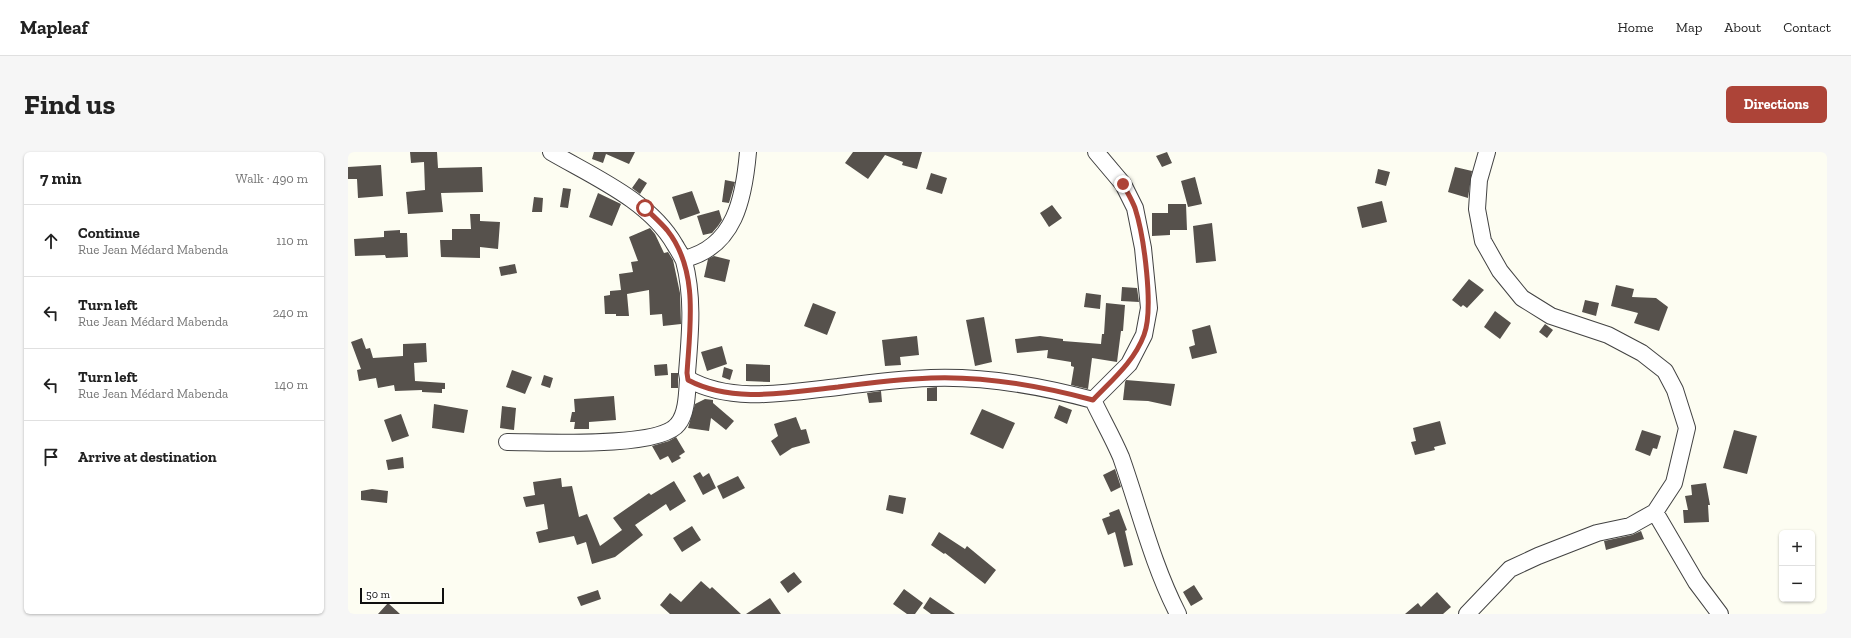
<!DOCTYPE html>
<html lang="en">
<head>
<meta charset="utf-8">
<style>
  :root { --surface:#fff; --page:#f6f6f6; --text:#222; --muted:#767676; --line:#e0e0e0; --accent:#ad4438 }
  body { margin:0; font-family:"Zilla Slab",serif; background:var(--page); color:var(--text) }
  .controls { position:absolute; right:12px; bottom:12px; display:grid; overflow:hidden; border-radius:6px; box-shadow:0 1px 3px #0004 }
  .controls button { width:36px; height:36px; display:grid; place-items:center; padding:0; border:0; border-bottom:1px solid var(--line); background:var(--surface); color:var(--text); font:20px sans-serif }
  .scale { position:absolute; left:12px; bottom:10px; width:84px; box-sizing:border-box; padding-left:4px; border:2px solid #0f0f0f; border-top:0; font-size:11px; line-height:14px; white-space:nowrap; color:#0f0f0f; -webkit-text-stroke:3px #fff; paint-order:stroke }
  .stop { position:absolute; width:12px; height:12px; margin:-9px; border:3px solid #ad4438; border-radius:50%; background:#fff }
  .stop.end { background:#ad4438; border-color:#fff; box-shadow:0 1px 4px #0008 }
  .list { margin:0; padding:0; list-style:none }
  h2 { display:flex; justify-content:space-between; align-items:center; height:52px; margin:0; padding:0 16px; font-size:17px }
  h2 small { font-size:13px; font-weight:400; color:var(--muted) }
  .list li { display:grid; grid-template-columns:26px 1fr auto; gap:12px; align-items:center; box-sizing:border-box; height:72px; padding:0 16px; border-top:1px solid var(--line) }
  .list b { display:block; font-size:15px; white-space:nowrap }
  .list p { margin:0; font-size:13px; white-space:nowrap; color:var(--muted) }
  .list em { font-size:13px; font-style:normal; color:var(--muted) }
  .icon { flex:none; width:22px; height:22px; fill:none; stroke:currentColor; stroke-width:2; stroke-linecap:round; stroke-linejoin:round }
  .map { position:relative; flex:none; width:1479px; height:462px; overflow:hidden; border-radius:6px }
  header { display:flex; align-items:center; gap:24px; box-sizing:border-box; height:56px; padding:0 20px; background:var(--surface); border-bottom:1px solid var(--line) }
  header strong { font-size:19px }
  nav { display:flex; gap:22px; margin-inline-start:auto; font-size:14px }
  .intro { display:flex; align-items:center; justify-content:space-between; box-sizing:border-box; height:96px; padding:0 24px }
  h1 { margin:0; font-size:28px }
  .button { padding:10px 18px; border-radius:6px; background:var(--accent); color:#fff; font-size:14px; font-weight:700 }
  main { display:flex; gap:24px; padding:0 24px }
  aside { flex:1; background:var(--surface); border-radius:6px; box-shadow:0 1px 3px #0004 }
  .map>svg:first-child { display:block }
</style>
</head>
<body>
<header>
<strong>Mapleaf</strong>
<nav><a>Home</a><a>Map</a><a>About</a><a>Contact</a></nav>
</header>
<div class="intro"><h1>Find us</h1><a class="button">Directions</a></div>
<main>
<aside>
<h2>7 min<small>Walk · 490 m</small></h2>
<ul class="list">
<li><svg class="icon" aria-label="ahead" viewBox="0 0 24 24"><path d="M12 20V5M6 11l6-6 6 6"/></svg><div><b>Continue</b><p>Rue Jean Médard Mabenda</p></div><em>110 m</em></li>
<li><svg class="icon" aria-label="left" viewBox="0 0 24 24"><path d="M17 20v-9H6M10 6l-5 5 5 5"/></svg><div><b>Turn left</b><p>Rue Jean Médard Mabenda</p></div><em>240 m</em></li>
<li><svg class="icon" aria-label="left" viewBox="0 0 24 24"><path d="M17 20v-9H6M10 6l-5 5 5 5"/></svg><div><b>Turn left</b><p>Rue Jean Médard Mabenda</p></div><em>140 m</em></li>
<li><svg class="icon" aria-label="arrive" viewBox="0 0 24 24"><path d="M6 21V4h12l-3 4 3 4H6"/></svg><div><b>Arrive at destination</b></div></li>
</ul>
</aside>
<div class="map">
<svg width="1479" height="462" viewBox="0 0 1479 462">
  <rect width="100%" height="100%" fill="#fdfdf2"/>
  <!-- building -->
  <path fill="#56514c" d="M62,0H89L90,16L134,15L135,40L93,41L95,60L60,62L58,40L77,38L76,10L63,11Z
    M246,0H287L281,12L258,2L255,11L244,7Z
    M505,0H574L569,17L554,13L555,10L537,3L520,27L497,11Z
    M819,0L824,11L814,15L808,4Z
    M33,13L35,44L10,46L9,27H0V15Z
    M1107,15L1124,19L1120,46L1100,40Z
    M1030,17L1042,20L1038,34L1027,31Z
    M583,21L599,26L594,42L578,37Z
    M847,25L854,52L840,55L833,29Z
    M291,26L299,31L292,42L284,36Z
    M377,28L387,30L381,51L374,50Z
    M215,36L223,37L220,56L212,55Z
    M344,39L352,61L332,68L324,45Z
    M250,41L273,52L264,74L241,65Z
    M186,45L195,46L194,60H184Z
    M1034,49L1039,70L1014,76L1009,55Z
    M820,52H838L839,78H822V83L804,84V61H820Z
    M704,53L714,66L701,75L692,61Z
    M371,58L374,68L370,74L364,81L355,83L349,64Z
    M122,62H132V69L152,70L150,97L132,95V106L93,105L92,88H104V77H123Z
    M864,71L868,109L848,111L845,74Z
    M302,76L307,82L316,101L320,100L325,108L332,141L333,172L315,174L314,162L302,163L301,138L279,142L281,164H268V162H257L256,144L262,143V139L273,138L271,122L285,120L283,110L290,109L281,85Z
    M52,78V81H59L60,105L38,106L37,103L7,104L6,87L36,85V79Z
    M366,104L382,108L377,130L356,125L360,107Z
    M167,112L169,121L153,124L151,115Z
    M1121,127L1136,138L1119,156L1115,153L1113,155L1104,148Z
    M1268,133L1286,137L1284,145L1308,146L1320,155L1311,179L1286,171L1290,161L1263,154Z
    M774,135L789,136L791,150L773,149Z
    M738,141L753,143L752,157L736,155Z
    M1237,148L1251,151L1248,164L1234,160Z
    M465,151L488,160L479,183L456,174Z
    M758,151L777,153L775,179H773L769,210L744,206L740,237L723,233L726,215L723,214V210L699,206L700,198L669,201L667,187L692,184L715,187V189L753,192L754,182H756Z
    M1147,159L1163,171L1152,187L1136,175Z
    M636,165L644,210L627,214L618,168Z
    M1197,172L1205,178L1199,186L1191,180Z
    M862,173L869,201L844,207L841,195L847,193L844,178Z
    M569,184L571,203L552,205L553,213L537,214L534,188Z
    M14,186L18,197L22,196L25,206L55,204V192L78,191L79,210L66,211L67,229L97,231V237H94V241L74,240V238L47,239L46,233L30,236L28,226L11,229L9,218L13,217L3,190Z
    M374,194L379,212L359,219L353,200Z
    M319,212L320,223L307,224L306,213Z
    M398,212L422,213V230L398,229Z
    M376,215L385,218L382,228L374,225Z
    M164,218L184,225L177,242L158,235Z
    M323,221H330V236H323Z
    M196,223L205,226L202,236L193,233Z
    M778,228L827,232L823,254L800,249L775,248L777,230Z
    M589,235V249H579V236Z
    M533,239L534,250L521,251L519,241Z
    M266,244L268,268L241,270V277H226L227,270H222L224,260H227L226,247Z
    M357,247L365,248V251L386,269L378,278L363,266L361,279L340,276L347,252Z
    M86,252L120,258L116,281L84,276Z
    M711,253L724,258L719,272L706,266Z
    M154,254L168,256L166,278L152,276Z
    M634,257L667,271L655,297L622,282Z
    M53,262L61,284L44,290L36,268Z
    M448,265L453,278L458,277L462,291L444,296L432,304L423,289L430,284L426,272Z
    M1092,269L1098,292L1086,295L1087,298L1067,303L1063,290L1068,289L1065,276Z
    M1294,278L1313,284L1309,297L1305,296L1302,304L1287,298Z
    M1386,278L1409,284L1399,322L1375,316Z
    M328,285L337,300L331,304L333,306L324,311L320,304L312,308L304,294L321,289Z
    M55,305L56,316L40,318L38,308Z
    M767,317L773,335L763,340L755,323Z
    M352,320L355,325L361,321L368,336L355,343L345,324Z
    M390,324L397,336L375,347L369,334Z
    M213,326L214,335L224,334L231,365L239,362L252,394L274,378L265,366L301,341L303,343L326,329L338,349L322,359L318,352L287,373L295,383L267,405L244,412L238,390L229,393L226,384L191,391L188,380L200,377L196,352L178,355L175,345L187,343L185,330Z
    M1358,331L1362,353H1360L1361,370L1336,371L1335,358H1340L1337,344L1344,343L1343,333Z
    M24,337L40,339L39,351L13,348V339Z
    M541,343L558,346L555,362L538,358Z
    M771,357L779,378L777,379L785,413L776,415L767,380L760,383L754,367L762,364L761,361Z
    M344,374L353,388L334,400L325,386Z
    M1293,379L1296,387L1258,398L1256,389L1284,383Z
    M591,380L617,397L619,394L648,418L637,432L597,401L596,402L583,393Z
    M446,420L454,430L440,441L432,430Z
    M353,429L362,437L364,435L393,462H322L312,453L322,441L333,450Z
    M846,433L855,447L843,454L835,440Z
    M556,437L575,451L567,462H559L545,452Z
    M250,438L253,447L233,454L229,445Z
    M1089,440L1103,455L1095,462H1057L1070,451L1073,455Z
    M582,445L607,462H583L575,456Z
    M422,446L433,462H398Z
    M40,451L52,462H30Z"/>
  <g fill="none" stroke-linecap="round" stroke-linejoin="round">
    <!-- minor casing -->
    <g stroke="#424242" stroke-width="18">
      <path id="minor" d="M203,0C246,25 302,49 327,93C330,98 334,104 336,109C346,146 342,183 339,221L340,227C384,252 442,240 490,235C520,231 552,227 583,226C637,224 693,234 745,248
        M336,107C387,95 396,46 400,0
        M745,248L781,212L796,183L801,156L795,96L787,56L775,32L748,0
        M745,248C754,267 765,286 773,305C792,359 804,411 830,462
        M159,290C191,290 312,297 330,272C339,261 339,241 340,227
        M1307,360L1348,430L1372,462
        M1119,462L1162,417L1190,404L1249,381L1282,374L1307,360L1326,331L1339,276L1327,238L1317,219L1294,201L1260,183L1203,164L1174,146L1152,119L1135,89L1129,57L1131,28L1139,0"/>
    </g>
    <!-- minor -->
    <use href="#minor" stroke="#fff" stroke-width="16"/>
  </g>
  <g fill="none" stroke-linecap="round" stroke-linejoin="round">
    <!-- route -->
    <path stroke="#ad4438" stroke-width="5" d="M297,56C304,63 312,70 319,78C351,118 342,174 339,221L340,228C385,252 442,240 490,235C520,231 552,227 583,226C637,224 693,234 745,248C764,228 786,210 796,183C806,157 796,84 787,56C784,48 779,40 775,32"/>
  </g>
</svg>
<div class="controls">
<button>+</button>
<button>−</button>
</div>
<div class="scale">50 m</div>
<div class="stop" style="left:297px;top:56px"></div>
<div class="stop end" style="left:775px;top:32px"></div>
</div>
</main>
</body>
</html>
